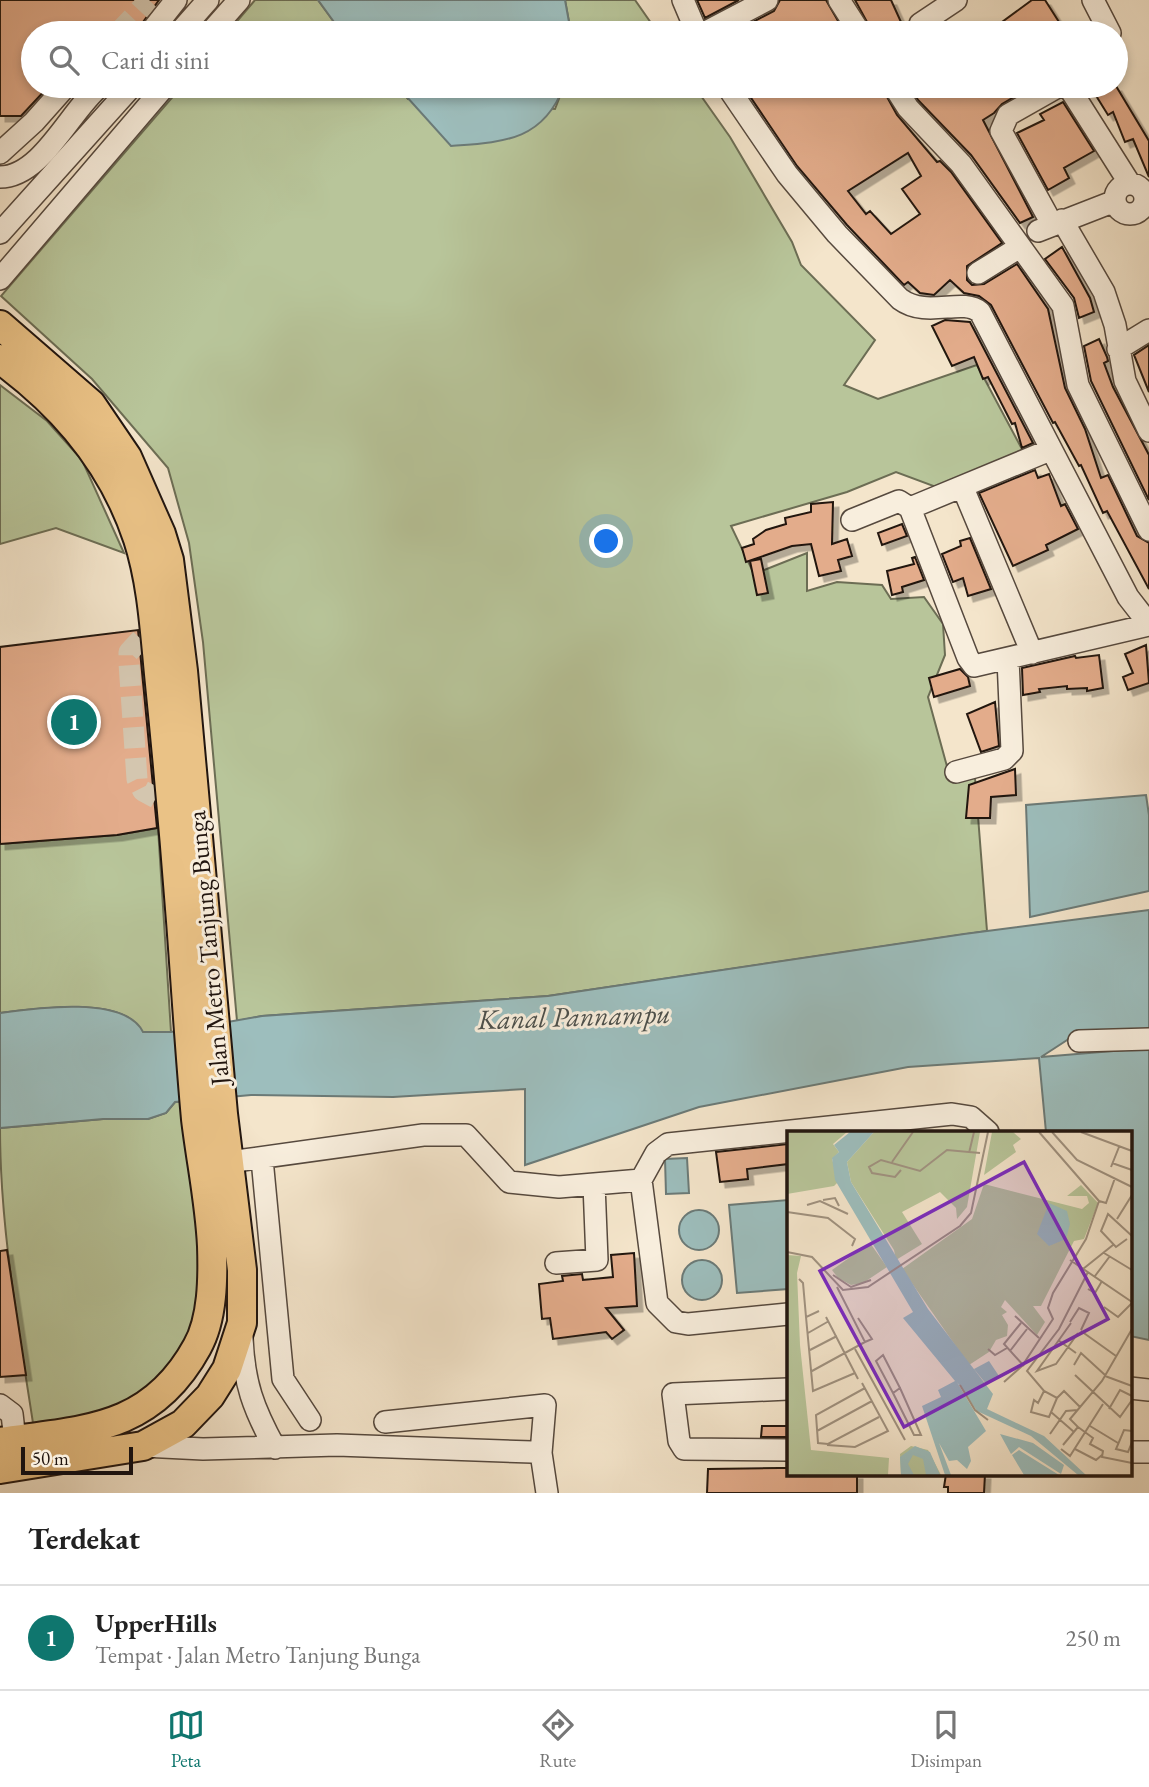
<!DOCTYPE html>
<html lang="id">
<head>
<meta charset="utf-8">
<style>
  :root { --surface:#fff; --page:#f2f2f2; --text:#222; --muted:#767676; --line:#e0e0e0; --accent:#0f766e }
  body { margin:0; font-family:"EB Garamond",serif; background:var(--page); color:var(--text) }
  .scale { position:absolute; left:21px; bottom:18px; width:112px; box-sizing:border-box; padding-left:7px; border:4px solid #21150f; border-top:0; font-size:19px; line-height:24px; white-space:nowrap; color:#21150f; -webkit-text-stroke:5px #f8eedd; paint-order:stroke }
  .you { position:absolute; left:607px; top:542px; width:24px; height:24px; margin:-18px; border:5px solid #fff; border-radius:50%; background:#1a73e8; box-shadow:0 0 0 10px #1a73e833 }
  .badge { display:grid; place-items:center; width:46px; height:46px; border-radius:50%; background:var(--accent); color:#fff; font-size:23px; font-weight:700 }
  .pin { position:absolute; translate:-50% -50%; border:4px solid #fff; box-shadow:0 2px 7px #0006 }
  .list { margin:0; padding:0; list-style:none }
  h2 { display:flex; justify-content:space-between; align-items:center; height:91px; margin:0; padding:0 28px; font-size:30px }
  h2 small { font-size:23px; font-weight:400; color:var(--muted) }
  .list li { display:grid; grid-template-columns:46px 1fr auto; gap:21px; align-items:center; box-sizing:border-box; height:105px; padding:0 28px; border-top:2px solid var(--line) }
  .list b { display:block; font-size:26px; white-space:nowrap }
  .list p { margin:0; font-size:23px; white-space:nowrap; color:var(--muted) }
  .list em { font-size:23px; font-style:normal; color:var(--muted) }
  .icon { flex:none; width:38px; height:38px; fill:none; stroke:currentColor; stroke-width:2; stroke-linecap:round; stroke-linejoin:round }
  .map { position:relative; flex:none; width:1149px; height:1493px; overflow:hidden }
  .search { position:absolute; background:var(--surface); box-shadow:0 4px 10px #0003; left:21px; right:21px; top:21px; height:77px; display:flex; align-items:center; gap:18px; box-sizing:border-box; padding:0 24px; border-radius:38px; color:var(--muted); font-size:26px }
  .sheet { height:196px; background:var(--surface) }
  nav { display:flex; justify-content:space-around; align-items:center; box-sizing:border-box; height:98px; border-top:2px solid var(--line); background:var(--surface); font-size:19px; color:var(--muted) }
  nav a { display:grid; justify-items:center; gap:4px }
  nav .on { color:var(--accent) }
  .map>svg:first-child { display:block }
</style>
</head>
<body>
<div class="map">
<svg width="1149" height="1493" viewBox="0 0 1149 1493">
  <defs>
    <filter id="shadow"><feDropShadow dx="5.5" dy="5.5" stdDeviation="0" flood-color="#0004"/></filter>
  </defs>
  <rect width="100%" height="100%" fill="#f4e5cb"/>
  <filter id="stains"><feTurbulence type="fractalNoise" baseFrequency=".00286" numOctaves="4"/><feColorMatrix values="0 0 0 0 .2 0 0 0 0 .09 0 0 0 0 .02 0 0 0 .5 -.17"/></filter>
  <radialGradient id="worn" r=".72"><stop offset=".6" stop-color="#630" stop-opacity="0"/><stop offset="1" stop-color="#630" stop-opacity=".3"/></radialGradient>
  <!-- green -->
  <path fill="#b8c59a" stroke="#6c6d54" stroke-width="2" d="M255,0H318L342,33H227Z
    M565,0H635L658,33H571Z
    M182,86H397L408,99L555,109L564,86H694L730,137L792,242L801,265L875,340L844,385L878,399L977,365L1023,451L936,487L896,472L847,492L731,526L754,574L807,553V591L837,582L882,585L891,599L924,597L943,624L945,655L928,697L951,781L975,778L987,931L548,996L262,1016L237,1021L203,642L189,543L168,468L92,379L1,296Z
    M0,385L47,421L82,460L124,553L56,528L0,544Z
    M158,828L171,1032H142C125,995 35,1009 0,1013V844L117,835Z
    M185,1101L203,1284L194,1325L177,1357L158,1380L130,1399L95,1415L33,1423C18,1325 0,1227 0,1128L103,1119H148L166,1113L175,1102Z"/>
  <!-- water -->
  <path fill="#9dbebd" stroke="#6b7a77" stroke-width="2" d="M318,0H565L571,33H342Z
    M397,86H564C543,141 504,142 451,146Z
    M1146,795L1149,815V891L1030,917L1026,805Z
    M1149,910V1030L1078,1033L1041,1057L1149,1048V1340L1130,1336V1132H1046L1039,1058L908,1067L699,1107L525,1165V1089L393,1097L251,1095L175,1102L166,1113L148,1119H103L0,1128V1013C35,1008 125,995 143,1032H171L262,1016L548,996L964,934Z
    M687,1158L689,1193L666,1194L665,1159Z
    M788,1200V1289L737,1293L729,1205Z
    M679 1230a20 20 0 1 1 40 0a20 20 0 1 1-40 0Z
    M682 1280a20 20 0 1 1 40 0a20 20 0 1 1-40 0Z"/>
  <!-- building -->
  <path fill="#e3ac8b" stroke="#21150f" stroke-width="2" fill-rule="evenodd" filter="url(#shadow)" d="M0,0H159L135,33H33V86H49L21,116H0Z
    M697,0H739L705,18Z
    M780,0H826L845,33H732L774,11Z
    M855,0H891L906,33H873Z
    M1032,0H1045L1066,33H987Z
    M743,86H881L897,115L937,162L940,161L951,172L1002,243L967,266V280L972,285L984,284L1017,264L1048,309L1065,388L1085,429L1101,478L1108,475L1137,536L1149,543V589L1107,511L1103,513L1081,465L1079,466L1055,422L1053,423L991,305L979,296L964,293L950,280L934,295L920,293L908,282L904,285L847,225L797,166ZM908,153L921,176L902,189L920,214L891,234L870,211L866,214L848,191Z
    M920,86H1017L1021,93L1002,104L994,113L983,120L1033,217L1020,223L971,155L918,100L912,90Z
    M1090,86H1116L1149,141V177L1133,139L1125,142L1113,112L1108,115Z
    M1063,102L1094,151L1064,168L1069,178L1048,190L1017,133L1044,120L1040,114Z
    M1062,247L1090,298L1094,312L1079,318L1074,298L1045,259Z
    M945,320L970,322L1033,443L1022,448L1015,423L1012,424L988,377L983,379L974,357L952,366L932,326Z
    M1099,339L1107,357L1108,361L1104,363L1113,387L1149,455V500L1091,381L1084,346Z
    M1149,345V392L1134,355Z
    M1035,470L1038,478L1049,474L1061,506L1065,504L1078,529L1046,545L1048,550L1013,566L979,493Z
    M833,502L832,544L847,539L852,556L838,560L841,571L819,576L811,544L792,546L746,562L742,548L754,544L753,539L766,530L786,524L785,518L811,512V504Z
    M902,524L907,536L882,545L878,533Z
    M970,538L991,589L968,596L963,578L953,582L942,554L961,546L960,541Z
    M915,557L924,580L902,587L903,592L892,595L887,571L914,564L912,558Z
    M761,559L768,593L757,595L750,561Z
    M138,630L157,828L117,835L0,844V647Z
    M1146,645L1149,683L1128,690L1123,677L1133,673L1125,654Z
    M1099,655L1103,688L1087,691V688L1067,689V686L1039,689L1040,692L1023,695L1022,668L1075,656L1076,658Z
    M960,669L968,677L970,686L934,697L929,678Z
    M995,702L999,746L981,752L967,714Z
    M1015,769L1016,795L991,797L990,818H966L969,785Z
    M788,1144V1164L747,1169L748,1179L720,1182L716,1152Z
    M7,1250L26,1375L0,1377V1251Z
    M634,1253L637,1306L606,1308L624,1330L612,1339L606,1332L553,1339L550,1318L542,1319L539,1284L563,1281L562,1276L582,1274L583,1280L613,1277L611,1255Z
    M762,1426H788V1437H761Z
    M780,1468H788V1474H857V1493H707L708,1469Z
    M946,1474H985L984,1493H948V1487H944Z"/>
  <g fill="none" stroke-linecap="round" stroke-linejoin="round">
    <!-- minor-tunnel -->
    <path stroke="#d4c6af" stroke-width="21" stroke-dasharray="21 10" stroke-linecap="butt" d="M118,33L149,0
      M141,639L129,652V663L137,779L143,791L156,798"/>
    <!-- minor casing -->
    <g stroke="#56493e" stroke-width="24">
      <path id="minor" d="M683,0L697,33
        M839,0L860,33
        M1093,0L1110,33
        M920,24L956,0
        M150,33L176,0
        M179,33L208,0
        M210,33L239,0
        M704,33L767,0
        M727,86L787,174L837,234L900,299C927,319 962,297 980,312L1128,597L1149,624
        M894,86L908,108L961,164L1063,306L1078,385L1149,530
        M1068,86L1130,184
        M0,153L34,122L66,86
        M0,177C42,177 71,109 100,86
        M1115 199a15 15 0 1 1 30 0a15 15 0 1 1-30 0Z
        M1062,220L1104,292L1115,325L1125,381L1149,431
        M1052,224L1001,131L1008,115L1059,86
        M1038,231L1115,201
        M0,233L132,86
        M978,273L1020,247
        M0,279L165,86
        M1118,349L1149,330
        M963,488L1032,653
        M910,508L968,658L974,666L1149,625
        M852,520L899,501L910,508L1050,450
        M956,772L1004,759L1012,751L1008,659
        M1079,1041L1149,1039
        M262,1159L283,1379L310,1420
        M229,1162L423,1135H466L509,1182L559,1187L641,1180
        M556,1263L597,1260L594,1184
        M788,1314L688,1324L676,1322L657,1303L641,1180L656,1153L668,1144L952,1114L971,1117L988,1132
        M242,1338C244,1383 253,1408 275,1448
        M1130,1388L1149,1390
        M788,1389L673,1394L679,1441L684,1449L788,1450
        M0,1405L12,1414L15,1440
        M385,1422L545,1405L541,1453
        M143,1446L203,1449L337,1445L532,1452L541,1453L547,1493
        M1130,1452H1149"/>
    </g>
    <!-- major casing -->
    <g stroke="#21150f" stroke-width="32">
      <path id="major" d="M0,325L91,404L127,457L161,534L169,560L183,671L223,1114L242,1270V1323L227,1369L210,1396L183,1424L143,1446L0,1469
        M0,359C63,405 113,463 138,539C153,585 155,636 160,684C168,763 175,842 181,921C186,987 190,1053 196,1119C201,1161 210,1203 212,1246C213,1277 213,1319 197,1347C151,1431 84,1430 0,1442"/>
    </g>
    <!-- minor -->
    <use href="#minor" stroke="#f8eedd" stroke-width="21"/>
    <!-- major -->
    <use href="#major" stroke="#eac286" stroke-width="28"/>
  </g>
  <g text-anchor="middle" dominant-baseline="central" stroke-width="6" stroke-linejoin="round" paint-order="stroke">
    <!-- street labels -->
    <g font-size="26" fill="#21150f" stroke="#f8eedd">
      <text transform="translate(208 948) rotate(-95)">Jalan Metro Tanjung Bunga</text>
    </g>
    <!-- water labels -->
    <g font-size="28" font-style="italic" fill="#4c504c" stroke="#f8eedd">
      <text transform="translate(574 1016) rotate(-2)">Kanal Pannampu</text>
    </g>
  </g>
  <!-- overview -->
  <g transform="translate(787 1131)">
    <rect width="345" height="345" fill="#f4e5cb"/>
    <path d="M0,1H60L46,13L52,21L45,28L52,50L47,55L0,63ZM87,1H193L180,76L170,88L169,77L153,61L115,81L135,113L109,129L107,119L64,51L60,31ZM205,1H226L234,8L226,14L229,21L197,44ZM197,53L295,78L302,72L300,65H280L294,54L311,72L297,108L287,110L254,175H246L258,191L250,204L218,169L214,176L220,181L215,184L221,194L220,205L209,209L202,221L182,234L115,138L185,88ZM83,112L100,136L76,152L64,154L51,147L45,139ZM0,124L14,125L10,142L13,214L24,319L102,327L101,344H0ZM124,315L141,319L154,344H114L113,323Z" fill="#b8c59a"/>
    <path d="M63,1H87L60,31L64,51L141,178L206,263L200,278L257,305L299,344H291L244,305L190,280L170,251L199,300L181,316L184,330L180,338L170,329L162,330L152,312L164,344H158L135,275L154,266L151,259L168,250L116,187L126,181L48,49L45,27L52,21L47,14ZM262,72L280,80L283,93L279,108L262,115L250,103ZM202,230L212,245L200,254L187,238ZM213,303L246,312L277,334L274,343L232,316L224,323ZM128,315L143,321L153,344H139L136,328L126,324L121,333L127,344H114L113,326ZM232,319L272,344H237L225,324Z" fill="#9dbebd"/>
    <path fill="none" stroke="#a09280" stroke-width="2" d="M252,1L312,70M265,1L290,29L345,56M294,1L345,20M182,22L187,1M105,31L126,1M325,32L345,39M324,36L332,16M114,39L108,46L85,42L82,36L94,29L133,40L160,19L193,22M36,69L48,67L52,75M312,70L319,72L328,47M20,74L33,70L61,83M0,81L41,87L68,108L65,115M330,88L345,64M340,108L329,116L314,100L321,83L345,105M0,121L25,126L56,159L81,156L173,95L184,82L201,1M317,122L345,139M283,129L345,171M296,138L326,114M46,144L64,156L84,149M308,145L323,125M12,148L16,152L19,186M301,158L308,162L315,150M317,176L331,186L345,172M32,180L19,186L26,260L68,242M228,185L252,207M39,186L71,248M71,187L85,208L78,211M283,191L292,177L302,182L294,199M234,192L217,213L237,235M284,192L250,240L269,233L291,202M294,200L329,225M21,202L42,190M271,209L289,222M68,218L118,309M201,218L208,224L220,217M23,219L50,205M223,220L240,198M96,224L113,257L106,262L89,230ZM287,234L294,222L318,244M25,240L78,211L50,156M288,244L333,286L345,269M318,245L345,255M217,251L235,235L266,188L261,177L266,162L299,108L312,70M173,254L188,279L201,289M78,257L29,284L31,312L41,313L92,286M257,260L251,272L247,269L244,281L262,286L270,267M106,262L127,304H134L113,257M293,276L277,260L270,267L257,260L240,240L272,198L301,141M322,278L333,259L345,265M264,281L287,301M303,295L331,312M291,296L306,307L303,313L316,320L315,326L345,332M30,300L85,270M345,300L337,299L329,318L341,321L345,311M263,303L279,280L291,279M40,314L68,316L101,300L75,252M276,314L291,296L283,288L315,250L345,198M274,318L283,325L316,273M288,318L309,329L315,324"/>
    <path fill="#7b2cbf" fill-opacity="0.15" stroke="#7b2cbf" stroke-width="3.5" d="M237,31L321,188L117,296L33,140Z"/>
    <rect width="345" height="345" fill="none" stroke="#21150f" stroke-width="3.5"/>
  </g>
  <rect width="100%" height="100%" filter="url(#stains)"/>
  <rect width="100%" height="100%" fill="url(#worn)"/>
</svg>
<div class="scale">50 m</div>
<div class="you"></div>
<div class="pin badge" style="left:74px;top:722px">1</div>
<div class="search"><svg class="icon" aria-label="search" viewBox="0 0 24 24"><circle cx="10" cy="10" r="6"/><path d="M15 15l6 6"/></svg>Cari di sini</div>
</div>
<section class="sheet">
<h2>Terdekat<small></small></h2>
<ul class="list">
<li><span class="badge">1</span><div><b>UpperHills</b><p>Tempat · Jalan Metro Tanjung Bunga</p></div><em>250 m</em></li>
</ul>
</section>
<nav>
<a class="on"><svg class="icon" aria-label="map" viewBox="0 0 24 24"><path d="M3 6l6-2 6 2 6-2v14l-6 2-6-2-6 2zM9 4v14M15 6v14"/></svg>Peta</a>
<a><svg class="icon" aria-label="directions" viewBox="0 0 24 24"><path d="M12 3l9 9-9 9-9-9zM9 14v-3h6M13 9l2 2-2 2"/></svg>Rute</a>
<a><svg class="icon" aria-label="saved" viewBox="0 0 24 24"><path d="M7 4h10v16l-5-4-5 4z"/></svg>Disimpan</a>
</nav>
</body>
</html>
